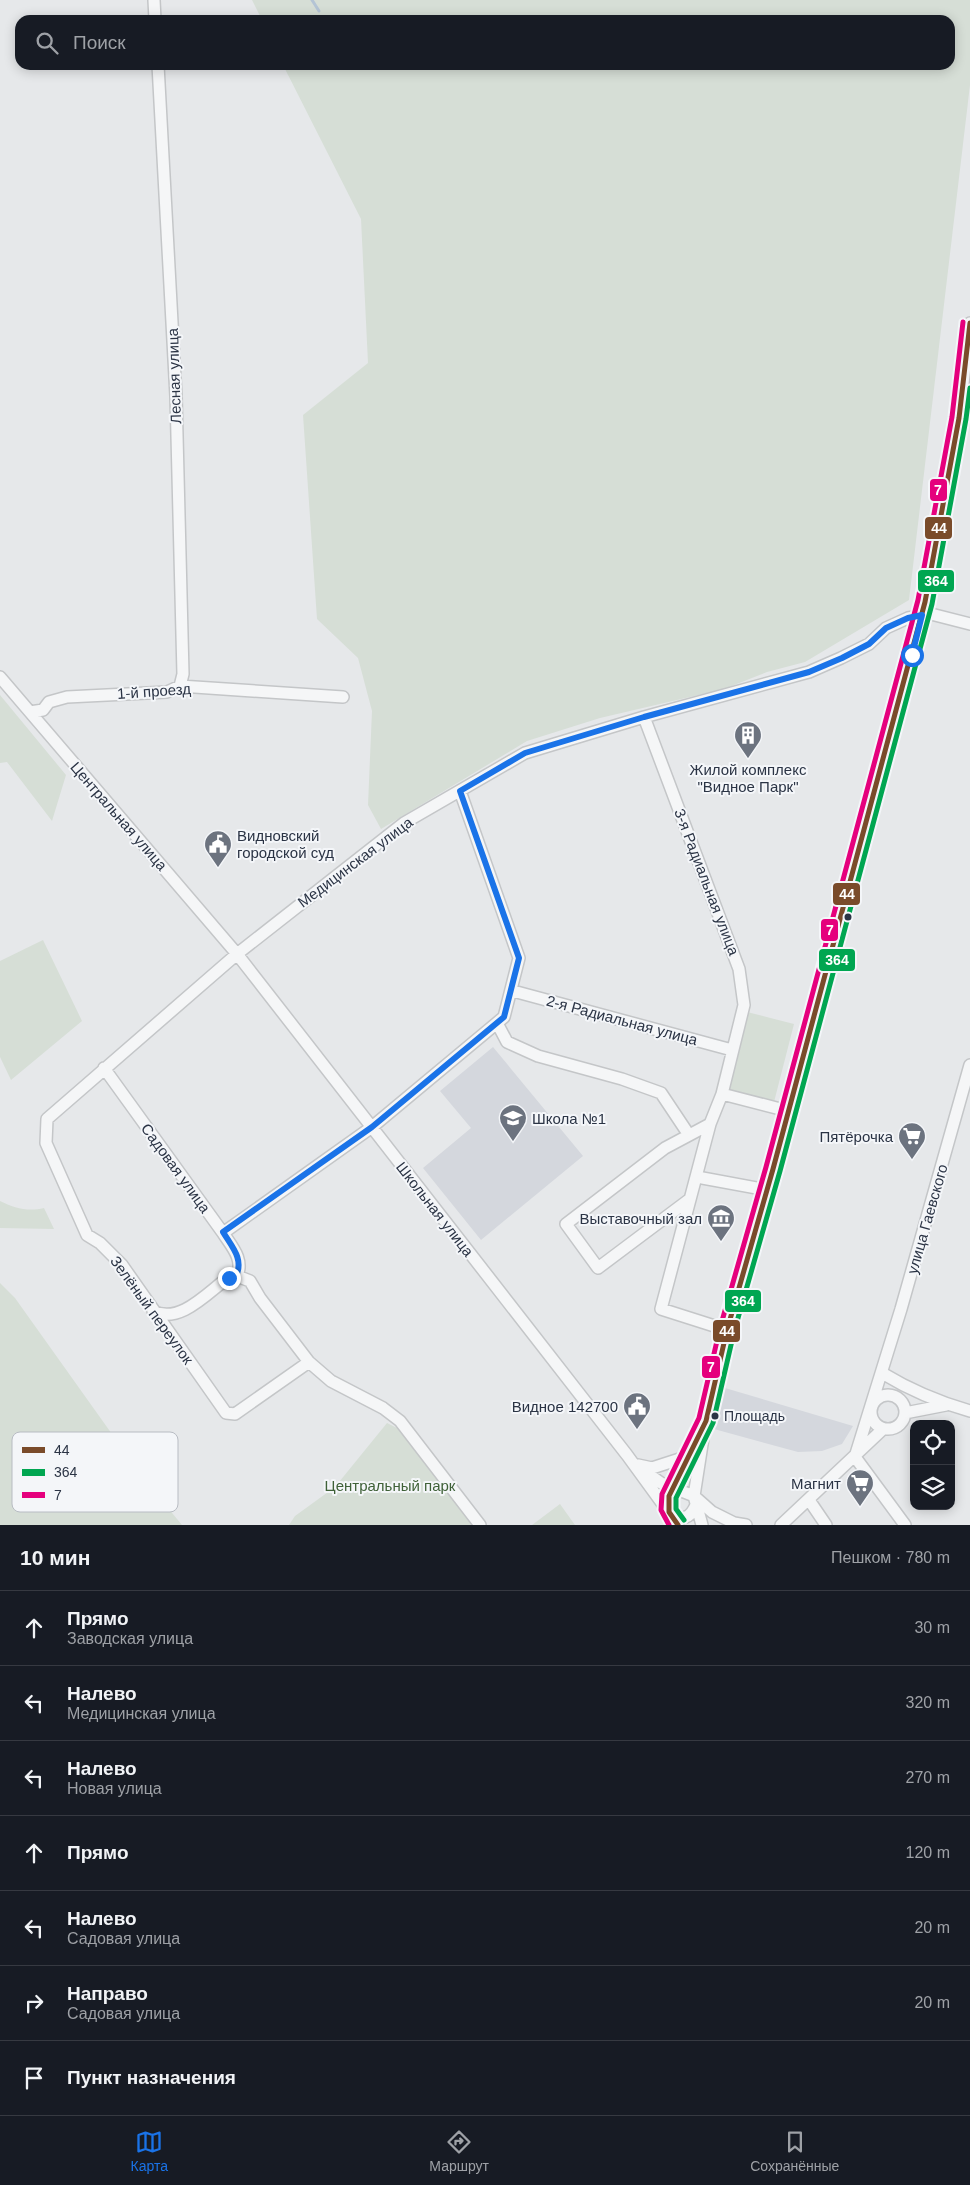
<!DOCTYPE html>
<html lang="ru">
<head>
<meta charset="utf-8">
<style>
  :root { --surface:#171b24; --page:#242831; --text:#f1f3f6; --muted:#9ea1a6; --line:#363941; --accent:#1a73e8 }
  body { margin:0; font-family:Arial,sans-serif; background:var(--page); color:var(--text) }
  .controls { position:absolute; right:15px; bottom:15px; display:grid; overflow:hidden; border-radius:10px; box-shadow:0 2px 12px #0003 }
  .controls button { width:45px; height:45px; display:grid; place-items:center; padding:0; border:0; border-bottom:1px solid var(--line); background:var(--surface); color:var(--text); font:25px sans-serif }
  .stop { position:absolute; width:15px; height:15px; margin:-11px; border:4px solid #1a73e8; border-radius:50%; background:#fff }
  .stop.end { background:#1a73e8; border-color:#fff; box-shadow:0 1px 5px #0008 }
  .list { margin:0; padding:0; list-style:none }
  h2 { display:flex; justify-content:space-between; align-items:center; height:65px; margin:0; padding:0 20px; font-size:21px }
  h2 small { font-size:16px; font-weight:400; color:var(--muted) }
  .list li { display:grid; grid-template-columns:32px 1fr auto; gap:15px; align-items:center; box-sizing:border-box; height:75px; padding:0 20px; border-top:1px solid var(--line) }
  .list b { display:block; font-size:19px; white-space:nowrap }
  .list p { margin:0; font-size:16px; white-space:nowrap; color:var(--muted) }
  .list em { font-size:16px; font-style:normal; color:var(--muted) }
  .icon { flex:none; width:28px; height:28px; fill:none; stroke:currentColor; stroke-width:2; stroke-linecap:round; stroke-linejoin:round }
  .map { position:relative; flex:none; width:970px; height:1525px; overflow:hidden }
  .search { position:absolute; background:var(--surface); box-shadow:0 2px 12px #0003; left:15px; right:15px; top:15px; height:55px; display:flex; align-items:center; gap:12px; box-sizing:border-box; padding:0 18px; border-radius:15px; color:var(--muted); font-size:19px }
  .sheet { height:590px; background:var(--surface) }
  nav { display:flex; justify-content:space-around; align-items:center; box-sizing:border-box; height:70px; border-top:1px solid var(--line); background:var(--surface); font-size:14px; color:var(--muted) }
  nav a { display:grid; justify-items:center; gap:2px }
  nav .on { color:var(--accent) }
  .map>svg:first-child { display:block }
</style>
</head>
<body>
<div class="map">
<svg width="970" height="1525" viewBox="0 0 970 1525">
  <rect width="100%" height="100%" fill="#e6e8ea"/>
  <!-- built -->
  <path fill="#d4d7dd" d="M493,1047L583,1156L481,1240L423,1168L471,1128L440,1091Z
    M725,1388L853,1426L842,1444L822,1451L798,1452L714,1429Z"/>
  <!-- green -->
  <path fill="#d6ded6" d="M252,0H970V85L909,600L805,662L767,672L724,689L600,718L527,741L381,829L368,805L372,711L358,658L317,619L303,415L368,363L361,219L283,65H950V20H262Z
    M0,695L66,775L52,821L7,762L0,763Z
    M43,940L82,1021L11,1080L0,1057V961Z
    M747,1012L794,1024L774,1102L727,1090Z
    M0,1201C14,1208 28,1212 44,1208L54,1229L0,1228Z
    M0,1283L15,1298L144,1479L182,1525H0Z
    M387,1423L399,1429L472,1525H289L295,1516L335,1487Z
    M560,1504L575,1525H532Z"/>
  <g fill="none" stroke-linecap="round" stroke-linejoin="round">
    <!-- stream -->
    <path stroke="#b4c4d5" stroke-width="3" d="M312,0L319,11"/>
    <!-- minor casing -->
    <g stroke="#c4c6c8" stroke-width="14">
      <path id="minor" d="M154,0L155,20
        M158,65L176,396L183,674L180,686
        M0,677L237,954L627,1455L678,1525
        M30,712L43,710L49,702L67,697L167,692L180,686L343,697
        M644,717L739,969L744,1005L722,1094L710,1124L665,1148L566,1224L598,1268L690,1199
        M513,991L732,1050
        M497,1023L507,1042L538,1056L622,1079L661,1093L689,1135
        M104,1068L223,1233C232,1247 244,1259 237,1276L250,1281L260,1298L309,1362L331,1381L383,1408L400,1421L480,1525
        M722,1094L788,1111
        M710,1124L661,1309L727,1330
        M697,1177L767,1190
        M223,1233L372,1127L504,1017L519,958L460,791
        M153,1311C180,1325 208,1292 229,1277L237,1276
        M309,1362L235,1414L226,1413L122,1265L100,1243L87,1235L46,1143L47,1119L237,954L404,823L525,753L644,717L809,672L841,658L869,644L886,628L908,618L931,614L970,624
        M882,1373C910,1390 938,1402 970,1411
        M871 1412a17 17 0 1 1 34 0a17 17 0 1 1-34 0Z
        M905,1413L946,1405
        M855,1457L901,1309L970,1065
        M855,1457L905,1525
        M638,1465L652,1468L689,1456
        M641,1469L661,1483L694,1496L712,1512L734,1523L746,1525
        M809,1500L826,1525
        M696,1505C690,1519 682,1521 669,1513L667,1504L669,1496L698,1436
        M702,1525L694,1496L706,1419L727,1330L773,1169L925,602L959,418L970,323
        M781,1525L883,1429"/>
    </g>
    <!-- minor -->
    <use href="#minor" stroke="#f5f6f7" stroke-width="11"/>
    <!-- bus-1 casing -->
    <g stroke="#f4f6f9" stroke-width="9">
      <path id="bus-1" d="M678,1525L669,1512V1496L706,1421L727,1330L773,1169L925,602L959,418L970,323"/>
    </g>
    <!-- bus-2 casing -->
    <g stroke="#f4f6f9" stroke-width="9">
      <path id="bus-2" d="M684,1520L676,1509V1498L713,1423L734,1332L780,1171L932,604L966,419L970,388"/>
    </g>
    <!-- bus-3 casing -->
    <g stroke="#f4f6f9" stroke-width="9">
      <path id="bus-3" d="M669,1525L661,1510L662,1494L699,1418L720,1328L766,1167L918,600L952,417L963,322"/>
    </g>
    <!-- bus-1 -->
    <use href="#bus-1" stroke="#7a4b2a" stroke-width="5"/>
    <!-- bus-2 -->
    <use href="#bus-2" stroke="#00a651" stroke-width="5"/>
    <!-- bus-3 -->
    <use href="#bus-3" stroke="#e5007d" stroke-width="5"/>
  </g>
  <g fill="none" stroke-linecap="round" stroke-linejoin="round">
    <!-- route -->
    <path stroke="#1a73e8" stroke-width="6" d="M229,1278L236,1276C244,1259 232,1247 223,1232L372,1127L504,1017L519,958L460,791L525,753L644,717L809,672L842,658L869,644L886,628L908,618L922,615L912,655"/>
  </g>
  <!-- icons -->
  <defs>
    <g id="building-pin" transform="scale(1.4375)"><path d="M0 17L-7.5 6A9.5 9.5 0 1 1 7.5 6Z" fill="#6c737f" stroke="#f4f6f9"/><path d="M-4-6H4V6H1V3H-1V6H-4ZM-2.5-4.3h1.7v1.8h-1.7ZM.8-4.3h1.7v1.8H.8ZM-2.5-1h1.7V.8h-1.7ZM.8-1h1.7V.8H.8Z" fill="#fff"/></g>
    <g id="civic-pin" transform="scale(1.4375)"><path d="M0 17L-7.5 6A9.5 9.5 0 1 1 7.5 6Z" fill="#6c737f" stroke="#f4f6f9"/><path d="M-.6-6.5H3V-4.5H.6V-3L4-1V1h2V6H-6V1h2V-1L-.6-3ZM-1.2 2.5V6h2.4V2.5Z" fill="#fff"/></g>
    <g id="school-pin" transform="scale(1.4375)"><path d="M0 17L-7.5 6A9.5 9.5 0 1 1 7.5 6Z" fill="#6c737f" stroke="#f4f6f9"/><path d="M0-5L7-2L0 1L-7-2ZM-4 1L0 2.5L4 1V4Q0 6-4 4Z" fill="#fff"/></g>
    <g id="supermarket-pin" transform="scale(1.4375)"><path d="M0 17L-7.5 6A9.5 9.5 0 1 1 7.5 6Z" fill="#6c737f" stroke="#f4f6f9"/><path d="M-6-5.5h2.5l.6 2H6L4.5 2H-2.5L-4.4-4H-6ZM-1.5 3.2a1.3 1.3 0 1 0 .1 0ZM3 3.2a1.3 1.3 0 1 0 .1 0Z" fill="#fff"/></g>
    <g id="museum-pin" transform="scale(1.4375)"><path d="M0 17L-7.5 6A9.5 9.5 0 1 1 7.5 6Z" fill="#6c737f" stroke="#f4f6f9"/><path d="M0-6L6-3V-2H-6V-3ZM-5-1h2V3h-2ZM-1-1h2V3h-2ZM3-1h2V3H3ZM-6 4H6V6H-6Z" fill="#fff"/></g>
  </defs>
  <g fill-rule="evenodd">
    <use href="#building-pin" x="748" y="735"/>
    <use href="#civic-pin" x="218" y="844"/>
    <use href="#school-pin" x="513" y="1118"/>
    <use href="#supermarket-pin" x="912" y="1136"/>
    <use href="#museum-pin" x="721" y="1218"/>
    <use href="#civic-pin" x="637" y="1406"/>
    <use href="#supermarket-pin" x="860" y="1483"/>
  </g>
  <!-- markers -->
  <g fill="#2b3445" stroke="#f4f6f9" stroke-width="2">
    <circle cx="848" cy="917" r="4.5"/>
    <circle cx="715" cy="1416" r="4.5"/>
  </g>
  <g text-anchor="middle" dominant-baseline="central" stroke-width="4" stroke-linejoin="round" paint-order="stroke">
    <!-- bus labels -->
    <g font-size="14" fill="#2b3445" stroke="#f4f6f9" text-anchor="start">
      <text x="724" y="1416">Площадь</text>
    </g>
    <!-- street labels -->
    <g font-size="15" fill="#2b3445" stroke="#f4f6f9">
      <text transform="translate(174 376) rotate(-92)">Лесная улица</text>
      <text transform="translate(154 691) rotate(-4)">1-й проезд</text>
      <text transform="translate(119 816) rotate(49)">Центральная улица</text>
      <text transform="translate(355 862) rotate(-37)">Медицинская улица</text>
      <text transform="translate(707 882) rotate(69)">3-я Радиальная улица</text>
      <text transform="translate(622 1020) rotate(15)">2-я Радиальная улица</text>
      <text transform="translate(176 1168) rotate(54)">Садовая улица</text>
      <text transform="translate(435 1209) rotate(52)">Школьная улица</text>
      <text transform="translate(927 1219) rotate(-74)">улица Гаевского</text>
      <text transform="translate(152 1310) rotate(54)">Зелёный переулок</text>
    </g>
    <!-- poi labels -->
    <g font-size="15" fill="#2b3445" stroke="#f4f6f9" text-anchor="end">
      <text x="748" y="769" text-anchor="middle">Жилой комплекс<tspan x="748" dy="17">"Видное Парк"</tspan></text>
      <text x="237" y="835" text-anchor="start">Видновский<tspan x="237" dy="17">городской суд</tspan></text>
      <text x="532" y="1118" text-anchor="start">Школа №1</text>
      <text x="893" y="1136">Пятёрочка</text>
      <text x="702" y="1218">Выставочный зал</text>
      <text x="618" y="1406">Видное 142700</text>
      <text x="841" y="1483">Магнит</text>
    </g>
    <!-- park labels -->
    <g font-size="15" fill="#3f6138" stroke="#f4f6f9">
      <text x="390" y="1485">Центральный парк</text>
    </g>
  </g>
  <!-- legend -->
  <rect x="12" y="1432" width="166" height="80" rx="8" fill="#f4f6f9" stroke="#b8bcc3" stroke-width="1"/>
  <rect x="22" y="1447" width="23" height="6" fill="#7a4b2a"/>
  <rect x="22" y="1469" width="23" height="7" fill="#00a651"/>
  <rect x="22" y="1492" width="23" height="6" fill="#e5007d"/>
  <g font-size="14" fill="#2b3445">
    <text x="54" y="1455">44</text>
    <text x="54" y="1477">364</text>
    <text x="54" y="1500">7</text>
  </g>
  <g stroke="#f4f6f9" stroke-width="2">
    <rect x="929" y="478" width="19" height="24" rx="5" fill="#e5007d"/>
    <rect x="924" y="516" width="29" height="24" rx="5" fill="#7a4b2a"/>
    <rect x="917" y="569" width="38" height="24" rx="5" fill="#00a651"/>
    <rect x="832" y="882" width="29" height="24" rx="5" fill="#7a4b2a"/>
    <rect x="820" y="918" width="19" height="24" rx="5" fill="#e5007d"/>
    <rect x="818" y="948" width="38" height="24" rx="5" fill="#00a651"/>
    <rect x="724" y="1289" width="38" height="24" rx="5" fill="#00a651"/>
    <rect x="712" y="1319" width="29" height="24" rx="5" fill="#7a4b2a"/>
    <rect x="701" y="1355" width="20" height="24" rx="5" fill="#e5007d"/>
  </g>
  <g font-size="14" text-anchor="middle" font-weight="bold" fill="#fff">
    <text x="938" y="495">7</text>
    <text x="939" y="533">44</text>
    <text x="936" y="586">364</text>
    <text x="847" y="899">44</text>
    <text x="830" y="935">7</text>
    <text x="837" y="965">364</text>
    <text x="743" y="1306">364</text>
    <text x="727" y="1336">44</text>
    <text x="711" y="1372">7</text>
  </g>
</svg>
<div class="controls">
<button><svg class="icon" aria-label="locate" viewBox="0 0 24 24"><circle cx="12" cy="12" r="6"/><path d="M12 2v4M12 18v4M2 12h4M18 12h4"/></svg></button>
<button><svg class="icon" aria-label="layers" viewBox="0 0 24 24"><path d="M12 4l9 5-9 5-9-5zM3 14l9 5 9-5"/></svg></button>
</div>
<div class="stop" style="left:912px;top:655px"></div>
<div class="stop end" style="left:229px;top:1278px"></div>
<div class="search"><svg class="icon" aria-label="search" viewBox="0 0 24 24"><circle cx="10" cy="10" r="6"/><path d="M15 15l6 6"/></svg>Поиск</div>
</div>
<section class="sheet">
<h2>10 мин<small>Пешком · 780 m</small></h2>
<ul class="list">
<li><svg class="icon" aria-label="ahead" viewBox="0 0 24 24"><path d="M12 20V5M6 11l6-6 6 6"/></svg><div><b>Прямо</b><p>Заводская улица</p></div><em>30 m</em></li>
<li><svg class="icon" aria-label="left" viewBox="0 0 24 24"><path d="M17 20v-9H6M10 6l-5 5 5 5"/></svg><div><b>Налево</b><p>Медицинская улица</p></div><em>320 m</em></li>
<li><svg class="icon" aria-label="left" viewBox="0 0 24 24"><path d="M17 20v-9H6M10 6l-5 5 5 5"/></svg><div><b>Налево</b><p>Новая улица</p></div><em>270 m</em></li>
<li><svg class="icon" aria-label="ahead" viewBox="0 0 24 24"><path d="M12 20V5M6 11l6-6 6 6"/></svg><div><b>Прямо</b></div><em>120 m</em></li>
<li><svg class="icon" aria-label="left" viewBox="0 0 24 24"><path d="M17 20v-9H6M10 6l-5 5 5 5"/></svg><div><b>Налево</b><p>Садовая улица</p></div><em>20 m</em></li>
<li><svg class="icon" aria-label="right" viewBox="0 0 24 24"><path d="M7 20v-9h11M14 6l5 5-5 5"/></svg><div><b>Направо</b><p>Садовая улица</p></div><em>20 m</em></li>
<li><svg class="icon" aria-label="arrive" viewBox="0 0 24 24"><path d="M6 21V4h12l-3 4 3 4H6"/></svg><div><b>Пункт назначения</b></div></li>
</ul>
</section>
<nav>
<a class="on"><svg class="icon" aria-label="map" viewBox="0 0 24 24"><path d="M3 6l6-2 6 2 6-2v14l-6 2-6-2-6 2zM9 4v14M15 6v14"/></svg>Карта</a>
<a><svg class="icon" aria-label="directions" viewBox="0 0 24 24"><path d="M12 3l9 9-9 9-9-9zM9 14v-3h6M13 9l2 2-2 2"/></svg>Маршрут</a>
<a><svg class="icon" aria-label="saved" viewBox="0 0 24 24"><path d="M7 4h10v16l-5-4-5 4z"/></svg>Сохранённые</a>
</nav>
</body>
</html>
